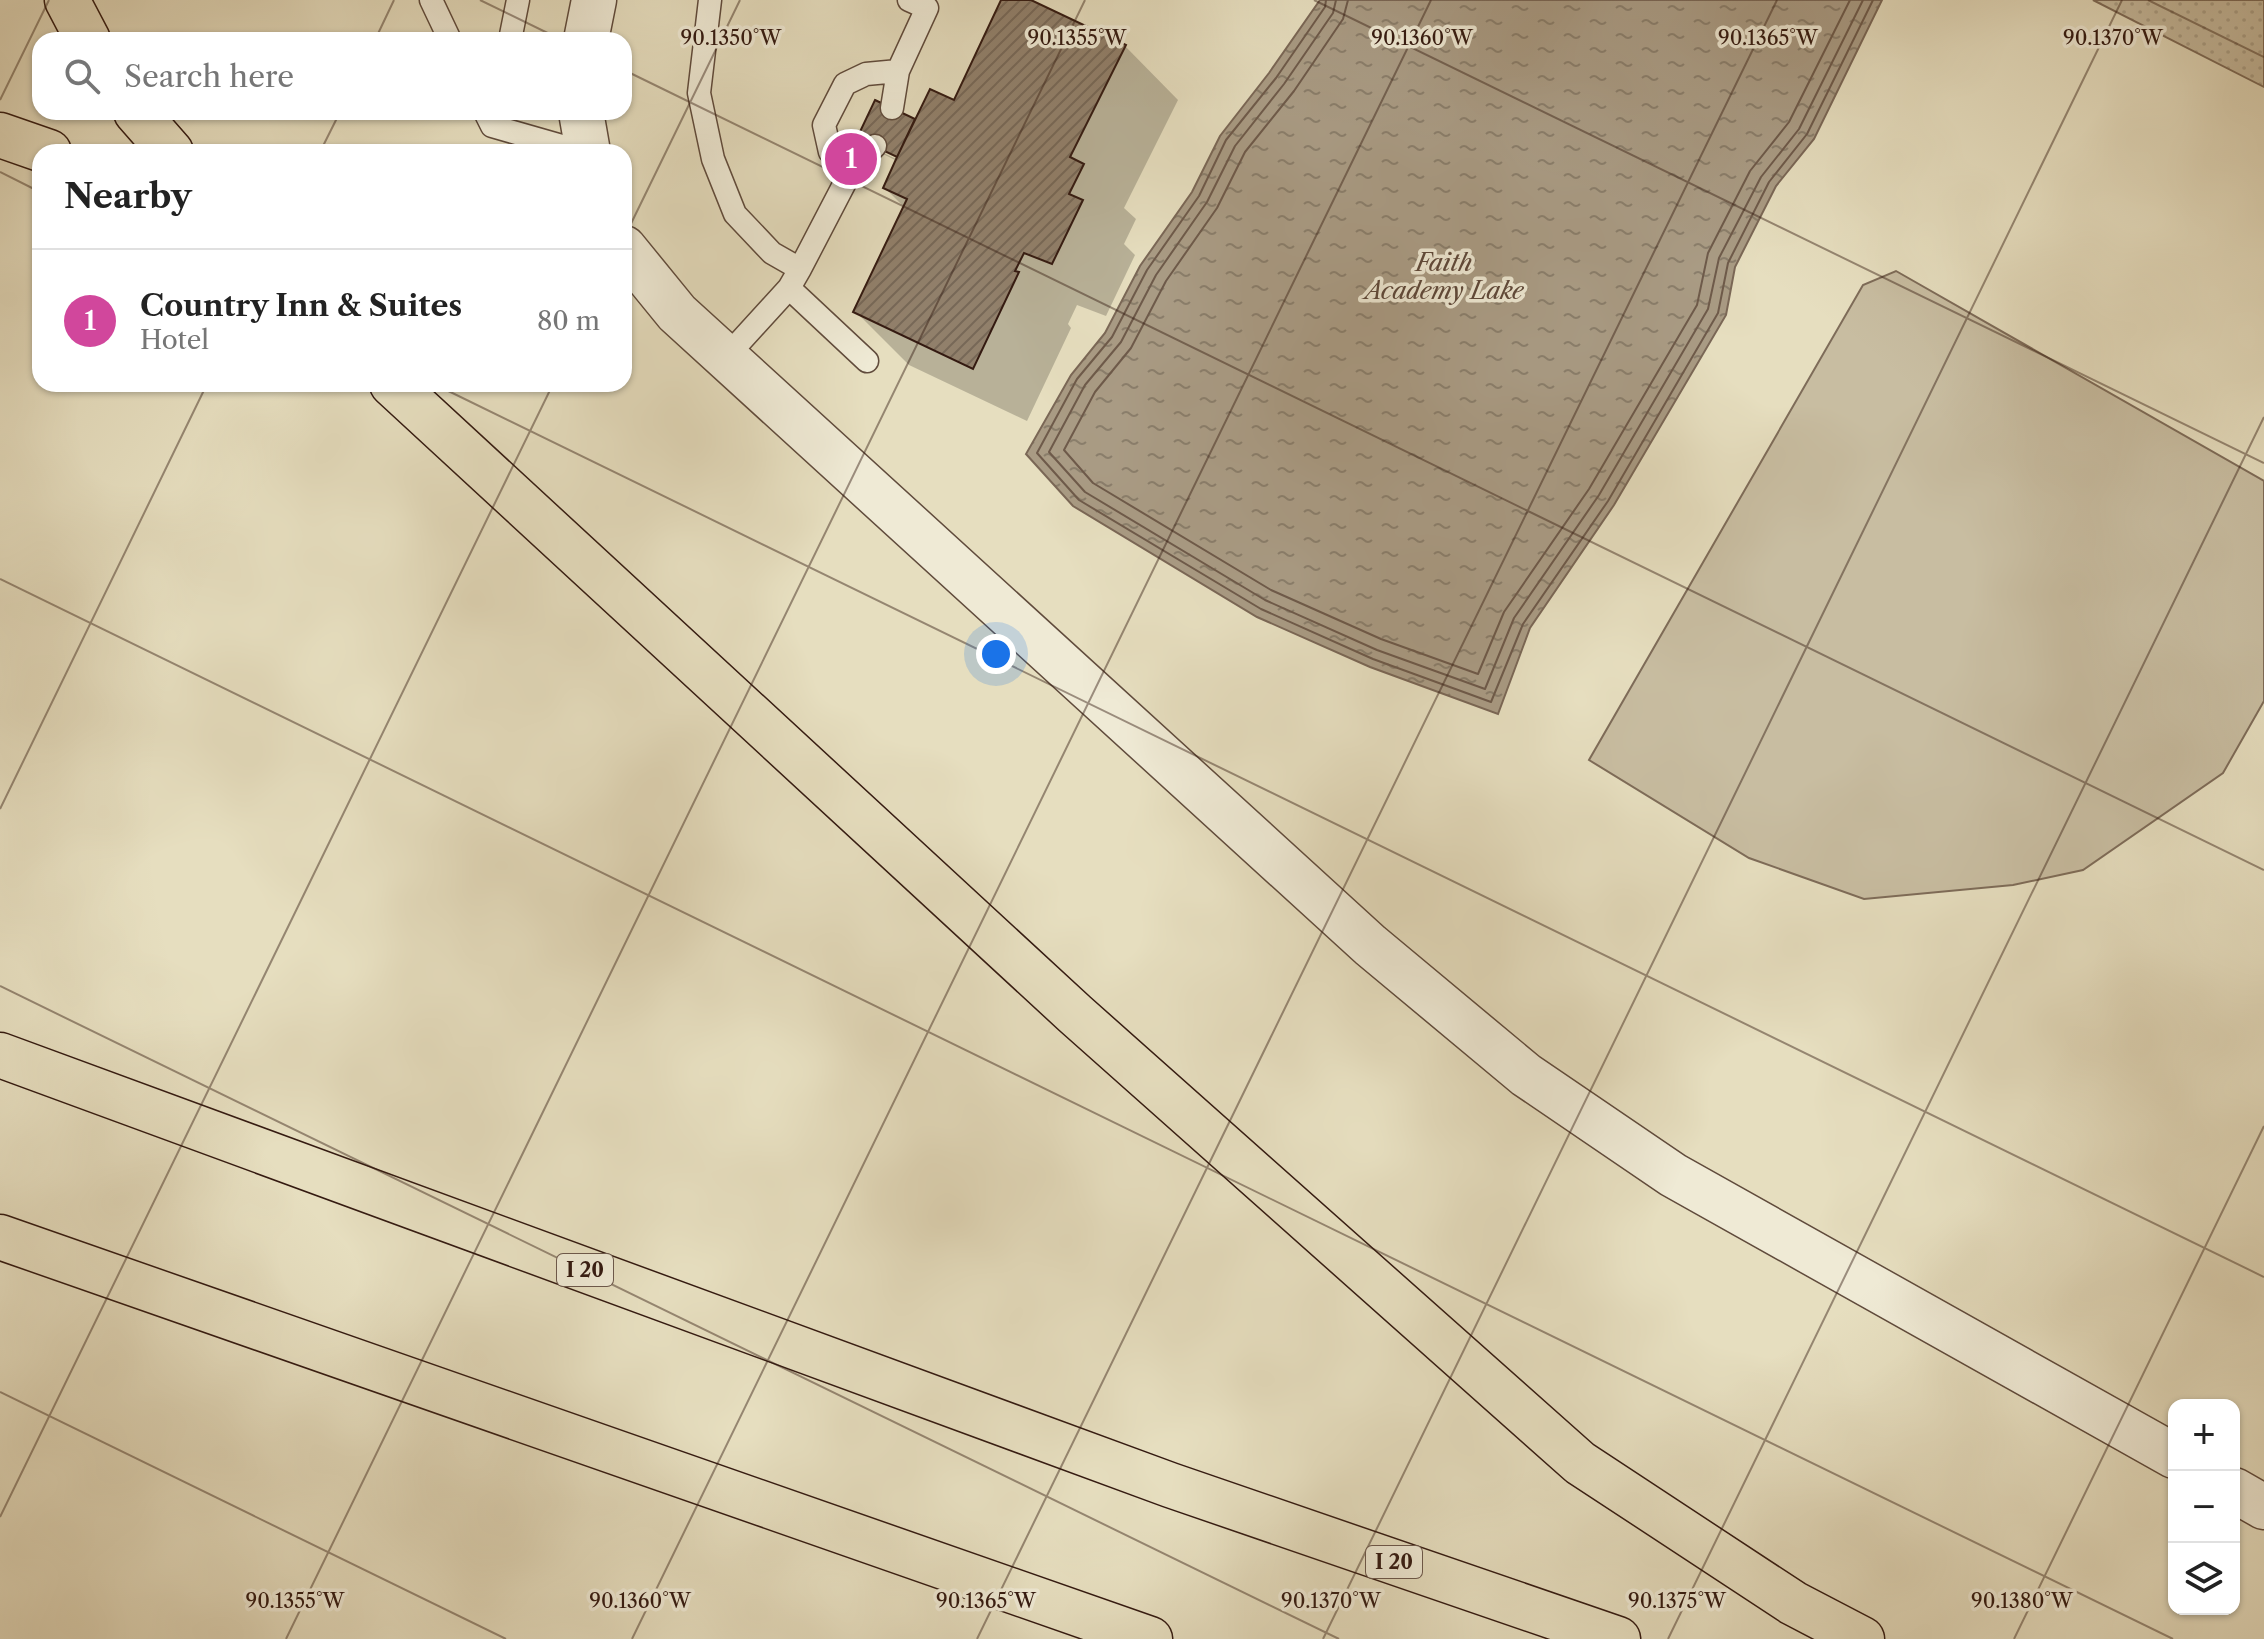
<!DOCTYPE html>
<html lang="en">
<head>
<meta charset="utf-8">
<style>
  :root { --surface:#fff; --page:#f2f2f2; --text:#222; --muted:#767676; --line:#e0e0e0; --accent:#111827 }
  body { margin:0; font-family:"Libre Caslon Text",serif; background:var(--page); color:var(--text) }
  .controls { position:absolute; right:24px; bottom:24px; display:grid; overflow:hidden; border-radius:16px; box-shadow:0 2px 6px #0004 }
  .controls button { width:72px; height:72px; display:grid; place-items:center; padding:0; border:0; border-bottom:2px solid var(--line); background:var(--surface); color:var(--text); font:40px sans-serif }
  .you { position:absolute; left:996px; top:654px; width:28px; height:28px; margin:-20px; border:6px solid #fff; border-radius:50%; background:#1a73e8; box-shadow:0 0 0 12px #1a73e833 }
  .badge { display:grid; place-items:center; width:52px; height:52px; border-radius:50%; background:var(--accent); color:#fff; font-size:26px; font-weight:700 }
  .pin { position:absolute; translate:-50% -50%; border:4px solid #fff; box-shadow:0 2px 8px #0006 }
  .list { margin:0; padding:0; list-style:none }
  h2 { display:flex; justify-content:space-between; align-items:center; height:104px; margin:0; padding:0 32px; font-size:34px }
  h2 small { font-size:26px; font-weight:400; color:var(--muted) }
  .list li { display:grid; grid-template-columns:52px 1fr auto; gap:24px; align-items:center; box-sizing:border-box; height:144px; padding:0 32px; border-top:2px solid var(--line) }
  .list b { display:block; font-size:30px; white-space:nowrap }
  .list p { margin:0; font-size:26px; white-space:nowrap; color:var(--muted) }
  .list em { font-size:26px; font-style:normal; color:var(--muted) }
  .icon { flex:none; width:44px; height:44px; fill:none; stroke:currentColor; stroke-width:2; stroke-linecap:round; stroke-linejoin:round }
  .map { position:relative; flex:none; width:2264px; height:1639px; overflow:hidden }
  .search { position:absolute; background:var(--surface); box-shadow:0 2px 6px #0004; left:32px; top:32px; width:600px; height:88px; display:flex; align-items:center; gap:20px; box-sizing:border-box; padding:0 28px; border-radius:24px; color:var(--muted); font-size:30px }
  .panel { position:absolute; background:var(--surface); box-shadow:0 2px 6px #0004; left:32px; top:144px; width:600px; height:248px; border-radius:24px }
  .map>svg:first-child { display:block }
</style>
</head>
<body>
<div class="map">
<svg width="2264" height="1639" viewBox="0 0 2264 1639">
  <defs>
    <pattern id="park-dots" width="8" height="8" patternUnits="userSpaceOnUse" patternTransform="scale(2)"><rect width="8" height="8" fill="#c8bda1"/><path d="M2 2h.1M6 6h.1" fill="none" stroke="#aca28a" stroke-width="1.8" stroke-linecap="round"/></pattern>
    <pattern id="water-ripples" width="26" height="14" patternUnits="userSpaceOnUse" patternTransform="scale(2)"><rect width="26" height="14" fill="#a99b84"/><path d="M2 4q2-2 4 0t4 0M15 11q2-2 4 0t4 0" fill="none" stroke="#8a7e6b"/></pattern>
    <pattern id="building-hatch" width="6" height="6" patternUnits="userSpaceOnUse" patternTransform="scale(2)"><rect width="6" height="6" fill="#91806b"/><path d="M-1 1l2-2M0 6l6-6M5 7l2-2" fill="none" stroke="#776857"/></pattern>
  </defs>
  <rect width="100%" height="100%" fill="#e6debf"/>
  <filter id="stains"><feTurbulence type="fractalNoise" baseFrequency=".0025" numOctaves="4"/><feColorMatrix values="0 0 0 0 .2 0 0 0 0 .09 0 0 0 0 .02 0 0 0 .5 -.17"/></filter>
  <radialGradient id="worn" r=".72"><stop offset=".6" stop-color="#630" stop-opacity="0"/><stop offset="1" stop-color="#630" stop-opacity=".3"/></radialGradient>
  <!-- park -->
  <path fill="url(#park-dots)" stroke="#7e6c59" stroke-width="2" d="M2093,0H2264V87Z"/>
  <!-- garden -->
  <path fill="#c8bda1" stroke="#7e6c59" stroke-width="2" d="M1896,271L2264,481V701L2223,773L2083,870L2013,885L1864,899L1749,858L1589,760L1863,285Z"/>
  <!-- water -->
  <path fill="url(#water-ripples)" stroke="#7a6756" stroke-width="2" d="M1320,0H1882L1814,139L1776,186L1735,267L1726,315L1614,505L1530,628L1498,714L1370,667L1257,617L1073,506L1026,454L1071,375L1105,333L1140,266L1192,192L1220,136L1269,73Z"/>
  <!-- shadow -->
  <path fill="#0003" fill-rule="evenodd" d="M1004,0H1027L1125,46L1178,100L1124,208L1136,219L1124,244L1135,255L1106,316L1077,305L1068,324L1071,328L1027,421L909,365L855,311L905,208L885,188L897,161L869,147L859,138L876,103L916,122L955,103ZM868,141L907,159L905,163L868,146Z"/>
  <g fill="none" stroke-linecap="round" stroke-linejoin="round">
    <!-- shore -->
    <path stroke="#6e5a4a" stroke-width="2" d="M1326,0L1325,7L1276,78L1226,140L1199,196L1147,270L1112,337L1077,379L1037,453L1079,500L1261,609L1373,659L1491,702L1523,624L1608,501L1718,313L1728,263L1769,182L1807,134L1873,0
      M1336,0L1333,13L1284,84L1235,146L1207,202L1156,275L1121,342L1085,385L1049,452L1085,492L1265,600L1377,650L1485,689L1514,618L1599,495L1708,309L1719,258L1761,177L1799,129L1863,0
      M1348,0L1343,19L1294,91L1245,152L1217,208L1166,281L1131,348L1095,392L1064,450L1093,483L1271,590L1381,639L1478,674L1504,612L1589,489L1697,305L1708,253L1750,171L1789,122L1850,0"/>
  </g>
  <!-- building -->
  <path fill="url(#building-hatch)" stroke="#341a11" stroke-width="2" d="M1001,0H1031L1126,45L1070,157L1084,164L1069,194L1083,200L1052,264L1024,253L1015,271L1019,272L973,369L853,312L907,199L883,188L897,157L930,89L954,100Z
    M875,100L915,119L897,157L857,138Z"/>
  <g fill="none" stroke-linecap="round" stroke-linejoin="round">
    <!-- service casing -->
    <g stroke="#604b3c" stroke-width="25">
      <path id="service" d="M431,0L450,40
        M710,0L699,93L713,159L735,214L772,253L800,269L851,171L830,152L824,125L845,84L866,74L898,71L927,8L909,0
        M510,40L518,0
        M892,108L898,71
        M485,112L492,126L583,152
        M851,171L875,146
        M789,288L867,361
        M727,356L789,288L800,269"/>
    </g>
    <!-- minor casing -->
    <g stroke="#604b3c" stroke-width="47">
      <path id="minor" d="M586,40L594,0
        M581,112L588,152
        M624,248L677,313L1370,945L1526,1075L1673,1175L2174,1456
        M2234,1490L2264,1507"/>
    </g>
    <!-- motorway casing -->
    <g stroke="#341a11" stroke-width="47">
      <path id="motorway" d="M67,0L88,40
        M136,112L171,152
        M0,135L49,152
        M392,384L1075,1014L1580,1463L1793,1603L1862,1639
        M0,1055L1170,1485L1618,1639
        M0,1237L1150,1639"/>
    </g>
    <!-- service -->
    <use href="#service" stroke="#efead5" stroke-width="22"/>
    <!-- minor -->
    <use href="#minor" stroke="#efead5" stroke-width="44"/>
    <!-- motorway -->
    <use href="#motorway" stroke="#e6debf" stroke-width="44"/>
  </g>
  <!-- ticks -->
  <path fill="none" stroke="#341a11" stroke-width="2" stroke-opacity="0.45" d="M480,0L562,40M1314,0L2264,463M2148,0L2264,57M375,40L394,0M624,70L2264,870M0,100L49,0M320,152L340,112M0,172L40,192M624,238L740,0M434,384L2264,1277M0,579L2173,1639M0,809L207,384M0,986L1339,1639M0,1392L506,1639M0,1517L553,384M286,1639L1085,0M632,1639L1431,0M977,1639L1777,0M1323,1639L2122,0M1668,1639L2264,417M2014,1639L2264,1126"/>
  <g text-anchor="middle" dominant-baseline="central" stroke-width="7" stroke-linejoin="round" paint-order="stroke">
    <!-- shield labels -->
    <g fill="#efead5" stroke="#6c584c" stroke-width="2">
      <rect x="557" y="1254" width="56" height="32" rx="6"/>
      <rect x="1366" y="1546" width="56" height="32" rx="6"/>
    </g>
    <g font-size="20" font-weight="bold" fill="#341a11">
      <text x="585" y="1270">I 20</text>
      <text x="1394" y="1562">I 20</text>
    </g>
    <!-- water labels -->
    <g font-size="24" font-style="italic" fill="#5d4739" stroke="#efead5">
      <text x="1444" y="262">Faith<tspan x="1444" dy="28">Academy Lake</tspan></text>
    </g>
  </g>
  <g font-size="20" text-anchor="middle" fill="#341a11" stroke="#efead5" stroke-width="7" stroke-linejoin="round" paint-order="stroke">
    <text x="731" y="45">90.1350°W</text>
    <text x="1077" y="45">90.1355°W</text>
    <text x="1422" y="45">90.1360°W</text>
    <text x="1768" y="45">90.1365°W</text>
    <text x="2113" y="45">90.1370°W</text>
    <text x="295" y="1608">90.1355°W</text>
    <text x="640" y="1608">90.1360°W</text>
    <text x="986" y="1608">90.1365°W</text>
    <text x="1331" y="1608">90.1370°W</text>
    <text x="1677" y="1608">90.1375°W</text>
    <text x="2022" y="1608">90.1380°W</text>
  </g>
  <rect width="100%" height="100%" filter="url(#stains)"/>
  <rect width="100%" height="100%" fill="url(#worn)"/>
</svg>
<div class="controls">
<button>+</button>
<button>−</button>
<button><svg class="icon" aria-label="layers" viewBox="0 0 24 24"><path d="M12 4l9 5-9 5-9-5zM3 14l9 5 9-5"/></svg></button>
</div>
<div class="you"></div>
<div class="pin badge" style="left:851px;top:159px;background:#d1479c">1</div>
<div class="search"><svg class="icon" aria-label="search" viewBox="0 0 24 24"><circle cx="10" cy="10" r="6"/><path d="M15 15l6 6"/></svg>Search here</div>
<section class="panel">
<h2>Nearby<small></small></h2>
<ul class="list">
<li><span class="badge" style="background:#d1479c">1</span><div><b>Country Inn &amp; Suites</b><p>Hotel</p></div><em>80 m</em></li>
</ul>
</section>
</div>
</body>
</html>
